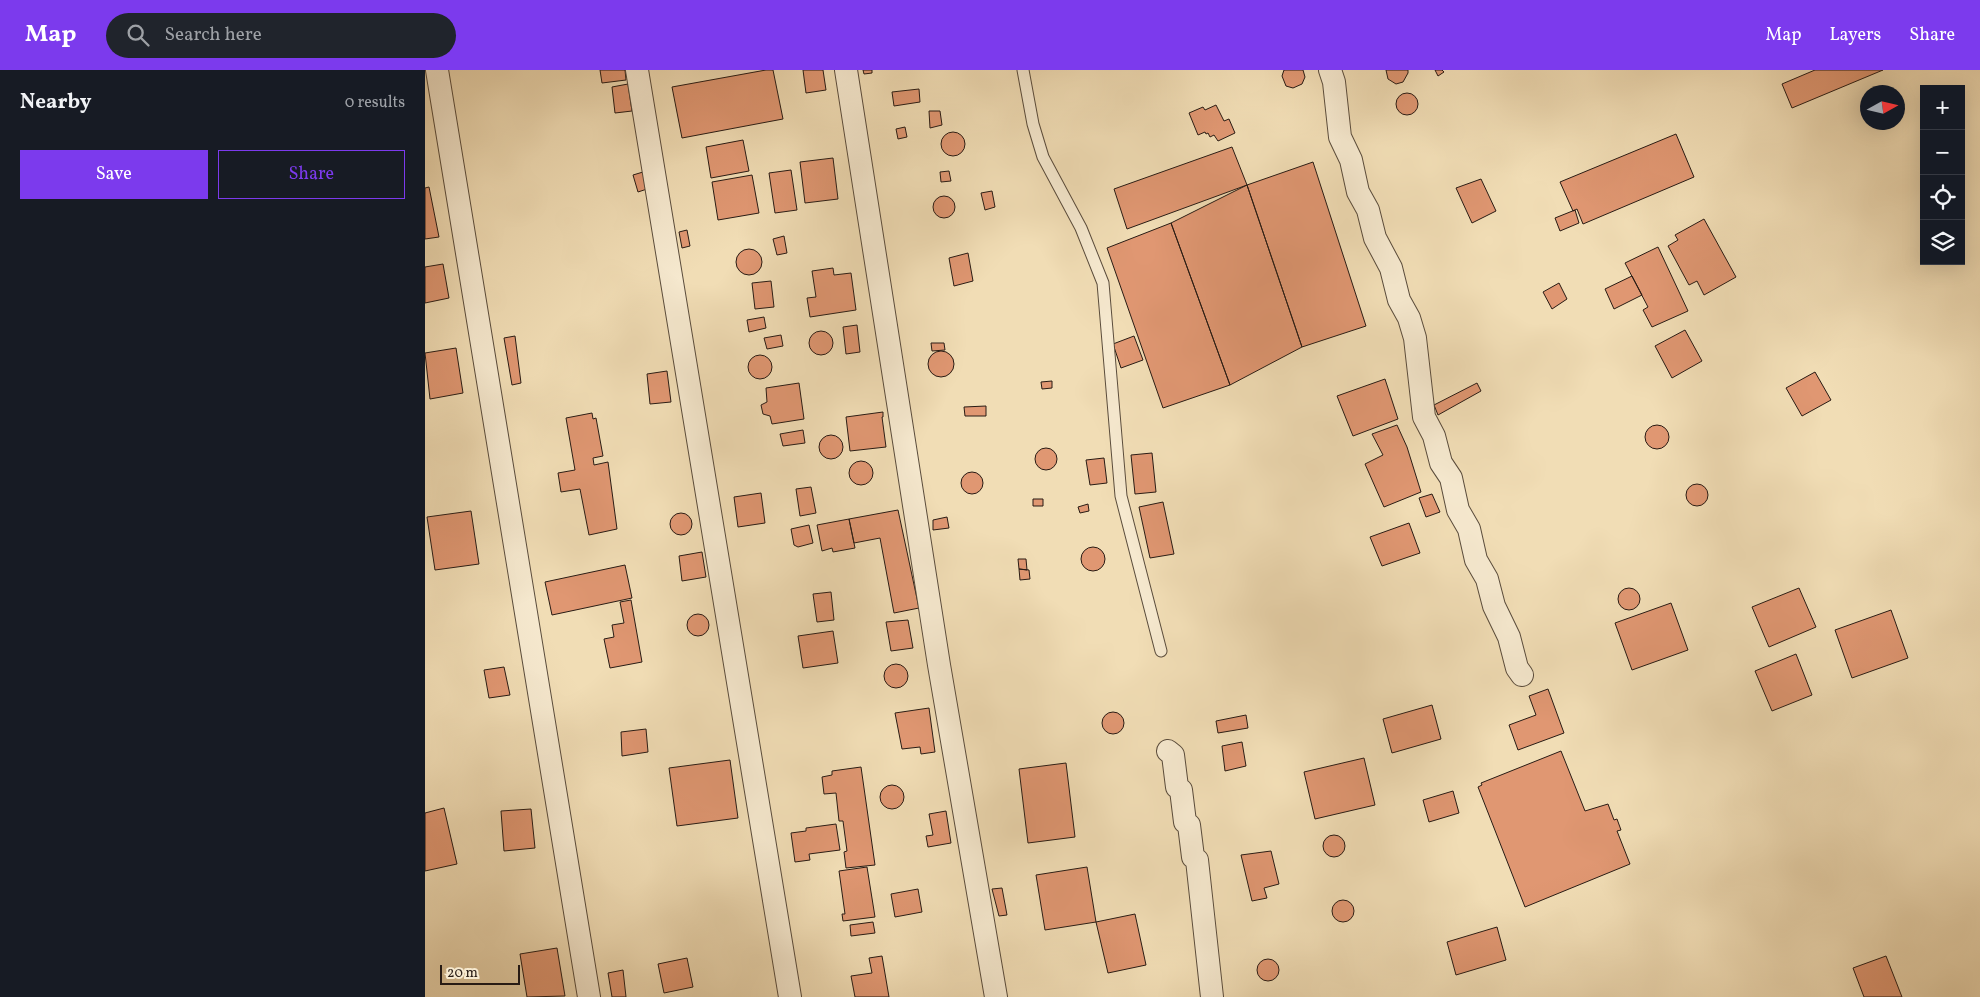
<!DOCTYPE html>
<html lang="en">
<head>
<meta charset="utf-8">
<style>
  :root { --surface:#171b24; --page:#20242c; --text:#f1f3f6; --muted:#9ea1a6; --line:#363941; --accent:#7c3aed }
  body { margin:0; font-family:Vollkorn,serif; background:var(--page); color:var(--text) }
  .controls { position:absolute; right:15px; top:15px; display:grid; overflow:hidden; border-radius:0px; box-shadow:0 5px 20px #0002 }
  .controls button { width:45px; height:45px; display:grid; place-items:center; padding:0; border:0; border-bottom:1px solid var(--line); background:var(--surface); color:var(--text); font:25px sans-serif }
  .compass { position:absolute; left:1435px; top:15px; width:45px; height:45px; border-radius:50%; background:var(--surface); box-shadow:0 5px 20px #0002; rotate:82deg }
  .scale { position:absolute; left:15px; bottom:12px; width:80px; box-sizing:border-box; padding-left:5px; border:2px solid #281b14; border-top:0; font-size:14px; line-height:18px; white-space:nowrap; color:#281b14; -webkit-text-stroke:4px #f6e9cf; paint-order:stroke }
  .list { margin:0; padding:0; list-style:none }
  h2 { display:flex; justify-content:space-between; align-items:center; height:65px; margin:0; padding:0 20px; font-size:21px }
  h2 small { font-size:16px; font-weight:400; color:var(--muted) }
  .actions { display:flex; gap:10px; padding:15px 20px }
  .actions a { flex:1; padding:11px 0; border:1px solid var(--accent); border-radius:0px; text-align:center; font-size:18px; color:var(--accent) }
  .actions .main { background:var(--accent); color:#fff }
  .icon { flex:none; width:28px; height:28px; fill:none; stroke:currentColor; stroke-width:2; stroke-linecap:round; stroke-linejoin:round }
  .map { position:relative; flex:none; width:1555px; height:927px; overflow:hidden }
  header { display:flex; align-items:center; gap:30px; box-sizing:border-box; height:70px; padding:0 25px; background:var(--accent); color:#fff }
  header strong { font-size:24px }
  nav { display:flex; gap:28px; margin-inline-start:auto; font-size:18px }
  .search { width:350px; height:45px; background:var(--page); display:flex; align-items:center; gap:12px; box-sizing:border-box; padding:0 18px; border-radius:28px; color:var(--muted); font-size:19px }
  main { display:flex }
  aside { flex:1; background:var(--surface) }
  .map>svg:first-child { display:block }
</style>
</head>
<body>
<header>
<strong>Map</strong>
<div class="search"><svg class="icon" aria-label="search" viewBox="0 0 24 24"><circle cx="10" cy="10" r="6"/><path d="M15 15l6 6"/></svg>Search here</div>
<nav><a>Map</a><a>Layers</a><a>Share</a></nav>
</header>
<main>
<aside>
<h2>Nearby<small>0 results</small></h2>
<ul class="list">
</ul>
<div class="actions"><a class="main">Save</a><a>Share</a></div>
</aside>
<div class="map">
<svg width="1555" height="927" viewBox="0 0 1555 927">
  <rect width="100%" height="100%" fill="#f1ddb5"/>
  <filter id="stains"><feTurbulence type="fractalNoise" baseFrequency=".004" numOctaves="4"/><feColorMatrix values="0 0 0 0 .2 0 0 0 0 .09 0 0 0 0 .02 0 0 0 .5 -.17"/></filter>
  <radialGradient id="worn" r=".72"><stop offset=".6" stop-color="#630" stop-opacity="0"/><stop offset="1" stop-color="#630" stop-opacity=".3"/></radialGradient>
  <!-- building -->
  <path fill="#e09772" stroke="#281b14" d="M175,0H200L201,10L177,13Z
    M341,0H348L358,49L257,68L247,17Z
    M378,0H398L401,20L381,23Z
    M438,0H447V3L439,4Z
    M859,0H878L880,7L877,14L868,18L861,16L857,6Z
    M961,0H983V3L978,12L971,14L963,9Z
    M1010,0H1017L1019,2L1013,6Z
    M1390,0H1458L1367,38L1357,14Z
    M203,14L207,41L190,43L187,17Z
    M494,19L495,32L469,36L467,22Z
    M971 34a11 11 0 1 1 22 0a11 11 0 1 1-22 0Z
    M791,35L799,51L804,49L810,63L793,71L789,65L785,67L783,63L781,64L780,62L773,65L764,43L778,37L780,40Z
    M504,41H515L517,55L505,58Z
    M480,57L482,67L473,69L471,59Z
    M516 74a12 12 0 1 1 24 0a12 12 0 1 1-24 0Z
    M1251,64L1269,107L1158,154L1152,139L1148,141L1135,112Z
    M318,70L324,101L286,108L281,77Z
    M807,77L822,115L702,159L689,119Z
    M408,88L413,129L380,133L375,92Z
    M888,92L941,256L877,277L822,115Z
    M366,100L372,140L350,143L344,103Z
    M524,101L526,111L516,112L515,102Z
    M218,102L222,119L213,122L208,105Z
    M327,105L334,143L293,150L287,112Z
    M1056,109L1071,141L1047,153L1031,118Z
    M822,115L877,277L805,315L746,153Z
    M4,117L14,167L0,169V118Z
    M567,121L570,137L560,140L556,123Z
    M508 137a11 11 0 1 1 22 0a11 11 0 1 1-22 0Z
    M1150,140L1154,153L1135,161L1130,148Z
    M1279,149L1311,207L1279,225L1272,211L1264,215L1243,176L1253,170L1250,165Z
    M746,153L805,315L738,338L682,178Z
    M262,160L265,176L257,178L254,162Z
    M359,166L362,183L352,185L348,169Z
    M1233,177L1263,241L1227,257L1218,240L1223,237L1200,193Z
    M311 192a13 13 0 1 1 26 0a13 13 0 1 1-26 0Z
    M543,183L548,211L529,216L524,188Z
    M18,194L24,228L0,233V197Z
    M408,198L409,205L426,203L431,240L385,247L382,228L391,227L387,201Z
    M1207,206L1217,225L1189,239L1180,219Z
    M346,211L349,237L330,239L327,213Z
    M1134,213L1142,229L1127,239L1118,222Z
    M339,247L341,258L324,262L322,250Z
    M432,255L435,282L421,284L418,257Z
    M1260,260L1277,291L1247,308L1230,276Z
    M384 273a12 12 0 1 1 24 0a12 12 0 1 1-24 0Z
    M356,265L358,276L342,279L339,268Z
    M90,266L96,313L87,315L79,268Z
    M709,266L718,290L696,298L688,274Z
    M506,273H519L520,280L507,281Z
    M31,278L38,323L5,329L0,283Z
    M503 294a13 13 0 1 1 26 0a13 13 0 1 1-26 0Z
    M323 297a12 12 0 1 1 24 0a12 12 0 1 1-24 0Z
    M242,301L246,332L225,334L222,304Z
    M1390,302L1406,330L1377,346L1361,318Z
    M960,309L973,349L928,366L912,326Z
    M627,311V318L617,319L616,312Z
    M374,313L379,349L347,354L345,346L338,344L336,335L342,332L341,318Z
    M1052,313L1056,321L1013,345L1009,335Z
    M561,336V346H540L539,337Z
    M458,342V347H457L461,377L425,381L421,347Z
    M167,343L168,349L171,348L178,386L168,388L169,395L183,392L192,459L164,465L155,419L136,422L133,403L150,400L141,348Z
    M1220 367a12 12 0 1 1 24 0a12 12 0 1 1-24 0Z
    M972,355L982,377L996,422L959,437L940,394L958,385L947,364Z
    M378,360L380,373L358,376L355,364Z
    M394 377a12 12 0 1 1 24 0a12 12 0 1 1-24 0Z
    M610 389a11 11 0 1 1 22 0a11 11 0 1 1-22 0Z
    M727,383L731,422L710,424L706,385Z
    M679,388L682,413L665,415L661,390Z
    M424 403a12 12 0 1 1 24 0a12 12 0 1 1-24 0Z
    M536 413a11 11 0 1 1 22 0a11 11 0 1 1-22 0Z
    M1261 425a11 11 0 1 1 22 0a11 11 0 1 1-22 0Z
    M386,417L391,443L375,446L371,419Z
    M336,423L340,453L313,457L309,427Z
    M1007,424L1015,442L1001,447L994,428Z
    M608,429H618V436H608Z
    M738,432L749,484L725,488L714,437Z
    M663,434L664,441L655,443L653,437Z
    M473,440L494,538L469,543L455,468L429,473L424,449Z
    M46,441L54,494L10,500L2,447Z
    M245 454a11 11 0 1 1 22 0a11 11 0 1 1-22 0Z
    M522,447L524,458L508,460V450Z
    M424,449L430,478L408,482L407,478L397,481L392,455Z
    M984,453L995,483L957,496L945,467Z
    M384,455L388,473L373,477L369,475L366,459Z
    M656 489a12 12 0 1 1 24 0a12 12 0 1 1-24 0Z
    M277,482L281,507L257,511L254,486Z
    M593,489H601L602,500L594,499Z
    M200,495L207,528L127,545L120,512Z
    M594,499L604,500L605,509L595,510Z
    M1193 529a11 11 0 1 1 22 0a11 11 0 1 1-22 0Z
    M1374,518L1391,557L1344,577L1327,537Z
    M406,522L409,550L392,552L388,524Z
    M206,530L217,592L185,598L179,569L189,567L187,555L199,553L195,532Z
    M1246,533L1263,580L1207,600L1190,553Z
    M1466,540L1483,588L1427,608L1410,560Z
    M262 555a11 11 0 1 1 22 0a11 11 0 1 1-22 0Z
    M483,550L488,578L466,581L461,552Z
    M408,561L413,593L378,598L373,566Z
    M1371,584L1387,625L1347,641L1330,601Z
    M459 606a12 12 0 1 1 24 0a12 12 0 1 1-24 0Z
    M79,597L85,625L64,628L59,600Z
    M1123,619L1139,663L1093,680L1084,655L1111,645L1104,626Z
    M1007,635L1016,669L967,683L958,649Z
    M504,638L510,682L496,684L495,677L477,679L470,643Z
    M677 653a11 11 0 1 1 22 0a11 11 0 1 1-22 0Z
    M821,645L823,658L793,663L791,651Z
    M221,659L223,682L197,686L196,662Z
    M817,672L821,696L800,701L797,676Z
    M1136,681L1160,741L1183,734L1189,750L1192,749L1196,760L1192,761L1205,794L1100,837L1053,717L1057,715L1056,713Z
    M939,688L950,735L890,749L879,702Z
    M305,690L313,748L252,756L244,698Z
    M641,693L650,767L603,773L594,699Z
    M436,697L450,795L421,798L419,782L422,781L418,751H414L411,723L399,724L397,707L407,705V701Z
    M455 727a12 12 0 1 1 24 0a12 12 0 1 1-24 0Z
    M1028,721L1034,743L1004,752L998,730Z
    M19,738L32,794L0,801V743Z
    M106,739L110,778L79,781L76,741Z
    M521,741L526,773L503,777L501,766L508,765L504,744Z
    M411,754L415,780L384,784L385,790L370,792L366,763L381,761V758Z
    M898 776a11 11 0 1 1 22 0a11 11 0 1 1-22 0Z
    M846,781L854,814L839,818L842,828L827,831L816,785Z
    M442,797L450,847L418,851L417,844H420L414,801Z
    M662,797L671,852L620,860L611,805Z
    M577,818L582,845L574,846L567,819Z
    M493,819L497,842L470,847L466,824Z
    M907 841a11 11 0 1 1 22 0a11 11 0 1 1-22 0Z
    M710,844L721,895L683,903L671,852Z
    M448,852L450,863L426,866L425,855Z
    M1072,857L1081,890L1031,905L1022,872Z
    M132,878L140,926L102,927L95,884Z
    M457,886L464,927H430L426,906L447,903L444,888Z
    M1461,886L1477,927H1439L1428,898Z
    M262,888L268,917L239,923L233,894Z
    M832 900a11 11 0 1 1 22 0a11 11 0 1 1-22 0Z
    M198,900L201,927H187L183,903Z"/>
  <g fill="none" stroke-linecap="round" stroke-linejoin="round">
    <!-- service casing -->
    <g stroke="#5a4c3c" stroke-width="13">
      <path id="service" d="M598,0L608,54L618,87L656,158L678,213L696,426L736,581"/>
    </g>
    <!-- minor casing -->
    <g stroke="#5a4c3c" stroke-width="24">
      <path id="minor" d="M12,0L164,927
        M212,0L365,927
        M421,0L514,595L571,927
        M905,0L909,12L915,67L926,90L933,122L943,140L950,168L966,198L974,230L984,248L990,268L999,347L1009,366L1016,393L1026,408L1033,440L1044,459L1051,490L1062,509L1069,536L1084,567L1092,598L1097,605
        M743,681L748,685L752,717L756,720L760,752L764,755L768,787L772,790L787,927"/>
    </g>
    <!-- service -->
    <use href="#service" stroke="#f6e9cf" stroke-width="11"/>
    <!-- minor -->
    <use href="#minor" stroke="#f6e9cf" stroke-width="22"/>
  </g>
  <rect width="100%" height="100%" filter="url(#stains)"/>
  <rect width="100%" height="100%" fill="url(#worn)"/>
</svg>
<div class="controls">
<button>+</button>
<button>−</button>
<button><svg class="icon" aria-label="locate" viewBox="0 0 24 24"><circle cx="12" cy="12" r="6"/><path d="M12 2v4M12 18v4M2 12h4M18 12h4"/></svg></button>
<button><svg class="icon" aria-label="layers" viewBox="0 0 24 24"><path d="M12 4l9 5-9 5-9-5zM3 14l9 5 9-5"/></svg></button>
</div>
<svg class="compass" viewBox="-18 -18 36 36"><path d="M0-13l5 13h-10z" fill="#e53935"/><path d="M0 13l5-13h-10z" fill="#9ea1a6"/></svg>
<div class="scale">20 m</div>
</div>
</main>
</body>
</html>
